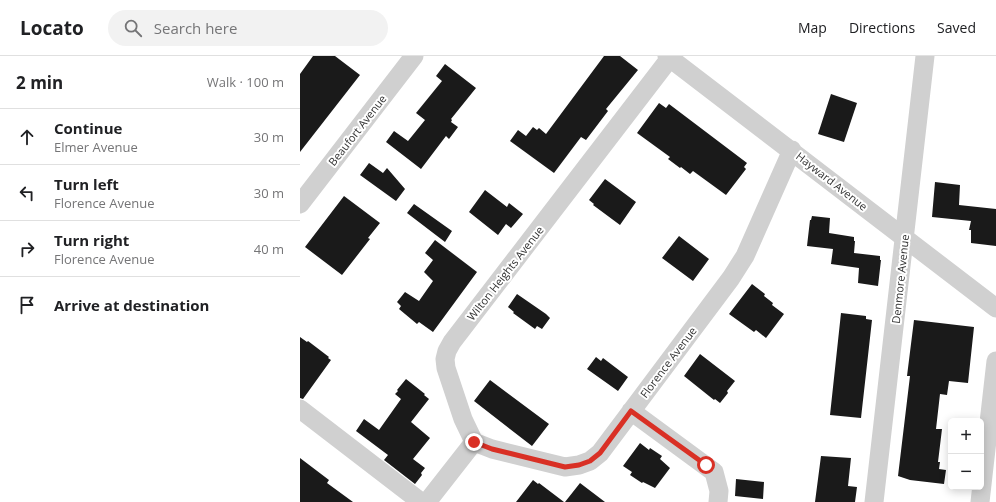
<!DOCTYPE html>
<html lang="en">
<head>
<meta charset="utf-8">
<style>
  :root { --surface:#fff; --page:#f2f2f2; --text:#202124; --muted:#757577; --line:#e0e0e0 }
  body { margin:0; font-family:"Open Sans",sans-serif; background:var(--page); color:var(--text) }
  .controls { position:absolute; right:12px; bottom:12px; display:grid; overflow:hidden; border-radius:6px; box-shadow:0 2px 10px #0003 }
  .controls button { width:36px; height:36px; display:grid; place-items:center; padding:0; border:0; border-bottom:1px solid var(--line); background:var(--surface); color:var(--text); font:20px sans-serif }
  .stop { position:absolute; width:12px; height:12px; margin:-9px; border:3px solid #d93025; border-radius:50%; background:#fff }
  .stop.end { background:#d93025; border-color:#fff; box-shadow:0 1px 4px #0008 }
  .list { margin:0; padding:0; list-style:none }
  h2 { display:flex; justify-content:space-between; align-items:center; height:52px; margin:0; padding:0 16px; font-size:17px }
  h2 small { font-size:13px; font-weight:400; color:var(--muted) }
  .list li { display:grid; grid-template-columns:26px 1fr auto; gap:12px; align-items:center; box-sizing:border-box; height:56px; padding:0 16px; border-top:1px solid var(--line) }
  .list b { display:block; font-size:15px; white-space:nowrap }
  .list p { margin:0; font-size:13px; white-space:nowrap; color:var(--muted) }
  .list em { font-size:13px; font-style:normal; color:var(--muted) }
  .icon { flex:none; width:22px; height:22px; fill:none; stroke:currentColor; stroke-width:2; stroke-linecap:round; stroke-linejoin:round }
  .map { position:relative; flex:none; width:696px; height:446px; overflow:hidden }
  header { display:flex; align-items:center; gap:24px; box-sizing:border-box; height:56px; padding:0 20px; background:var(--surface); border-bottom:1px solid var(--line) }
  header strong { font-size:19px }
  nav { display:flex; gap:22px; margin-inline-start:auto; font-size:14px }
  .search { width:280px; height:36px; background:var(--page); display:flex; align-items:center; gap:10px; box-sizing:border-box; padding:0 14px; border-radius:22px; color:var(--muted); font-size:15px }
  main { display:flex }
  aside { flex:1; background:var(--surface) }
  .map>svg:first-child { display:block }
</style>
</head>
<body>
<header>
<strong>Locato</strong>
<div class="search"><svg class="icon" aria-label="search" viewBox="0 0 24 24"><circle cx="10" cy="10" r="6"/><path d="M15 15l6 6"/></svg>Search here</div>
<nav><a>Map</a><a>Directions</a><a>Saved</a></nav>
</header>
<main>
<aside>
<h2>2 min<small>Walk · 100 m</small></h2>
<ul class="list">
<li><svg class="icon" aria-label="ahead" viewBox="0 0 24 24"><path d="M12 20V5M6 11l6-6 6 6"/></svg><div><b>Continue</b><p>Elmer Avenue</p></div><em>30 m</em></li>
<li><svg class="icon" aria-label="left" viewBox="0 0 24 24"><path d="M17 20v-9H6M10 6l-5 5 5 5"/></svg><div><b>Turn left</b><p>Florence Avenue</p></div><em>30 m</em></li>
<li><svg class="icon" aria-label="right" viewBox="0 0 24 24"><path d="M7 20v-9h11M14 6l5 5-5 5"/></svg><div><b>Turn right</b><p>Florence Avenue</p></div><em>40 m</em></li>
<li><svg class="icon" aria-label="arrive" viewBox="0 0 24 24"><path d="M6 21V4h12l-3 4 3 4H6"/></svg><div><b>Arrive at destination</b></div></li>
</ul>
</aside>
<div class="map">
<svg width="696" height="446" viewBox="0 0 696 446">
  <rect width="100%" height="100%" fill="#fff"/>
  <!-- building -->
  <path fill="#1a1a1a" d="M13,0H35L60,19L0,96V18Z
    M304,0H320L338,14L306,53L308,55L286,84L281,81L254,117L210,85L218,74L226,80L233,71L237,74L239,72L246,78Z
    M145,8L176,32L151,63L152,64L151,66L158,71L149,83L146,80L121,113L86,86L94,75L108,85L125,64L116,57L142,25L136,20Z
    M531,38L557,47L544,86L518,78Z
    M359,47L366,52L369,48L447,107L444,111L446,113L426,139L393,115L390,118L381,111L380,112L368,103L370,101L337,77Z
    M69,107L83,117L87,112L105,133L96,145L60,119Z
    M305,123L336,146L320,169L293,149L294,148L289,144Z
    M635,126L660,129L659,149L696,153V190L671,187V174H669L671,165L632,161Z
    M185,134L207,151L209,147L223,158L211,172L206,168L198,179L169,156Z
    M44,140L80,167L68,182L70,183L42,219L5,191Z
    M114,148L152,175L145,186L107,157Z
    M512,160L530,162L529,177L554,181V185H555L554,197L580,200V204H581L578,230L558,227L559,212L531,208L533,193L507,190L510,164H511Z
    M379,180L409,203L393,225L362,202Z
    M135,184L177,216L133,276L119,266L117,268L99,253L101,250L97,246L105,236L119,245L133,225L124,216L133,204L125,197Z
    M452,228L465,238L464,240L473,247L472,249L484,258L466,282L456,274L454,276L429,258Z
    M217,238L246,258L250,262L242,273L237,270L235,273L213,257L214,256L208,251Z
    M541,257L566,260V263L572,264L561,362L530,359Z
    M614,264L674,271L668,327L649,325L647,339L640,338L636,373H642L638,406H640L639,413L646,414L644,428L610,424L598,420L610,320H607Z
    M0,281L7,286L8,285L29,301L28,302L31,304L3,343L0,342Z
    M400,298L435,325L427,335L428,337L420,347L415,343L414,344L384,320Z
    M296,301L301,305L303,302L328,321L318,335L287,313Z
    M106,323L125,338L124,339L129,343L111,366L130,382L113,403L125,412L121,417L122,419L115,428L84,404L88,399L56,375L64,363L79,374L101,343L95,338L98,335L97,334Z
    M190,324L249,368L232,390L174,345Z
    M340,387L349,394L350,392L362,400L360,403L370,412L355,432L343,426L342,427L330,419L332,416L323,410Z
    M521,400L551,402L548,430L557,431L555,446H515Z
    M0,402L29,424L27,427L53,446H0Z
    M436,423L464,426L463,443L435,440Z
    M233,424L238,428L239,427L264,446H216Z
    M280,427L305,446H265Z"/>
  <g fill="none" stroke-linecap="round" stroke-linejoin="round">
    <!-- minor -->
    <path stroke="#d0d0d0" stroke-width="19" d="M367,0L696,252
      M0,148L114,0
      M0,353L121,446
      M331,355L414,416L419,435L418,446
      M174,386L192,393L265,411L279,409L290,405L300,397L431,222L445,200L492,94
      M174,386L163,363L146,312L145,303L147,295L152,286L370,2
      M127,446L174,386
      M574,446L625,0
      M680,446L696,305"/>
  </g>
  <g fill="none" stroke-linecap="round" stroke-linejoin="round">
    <!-- route -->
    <path stroke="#d93025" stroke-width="5" d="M174,386L192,393L265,411L279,409L290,405L300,397L331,355L406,409"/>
  </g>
  <g text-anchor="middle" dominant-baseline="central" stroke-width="4" stroke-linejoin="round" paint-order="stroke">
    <!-- street labels -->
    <g font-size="11" fill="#333" stroke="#fff">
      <text transform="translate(57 74) rotate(-52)">Beaufort Avenue</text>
      <text transform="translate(532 125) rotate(38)">Hayward Avenue</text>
      <text transform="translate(205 217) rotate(-52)">Wilton Heights Avenue</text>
      <text transform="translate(600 223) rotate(-84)">Denmore Avenue</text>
      <text transform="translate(368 306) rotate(-53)">Florence Avenue</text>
    </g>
  </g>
</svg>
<div class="controls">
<button>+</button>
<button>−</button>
</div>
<div class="stop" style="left:406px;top:409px"></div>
<div class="stop end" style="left:174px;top:386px"></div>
</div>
</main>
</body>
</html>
